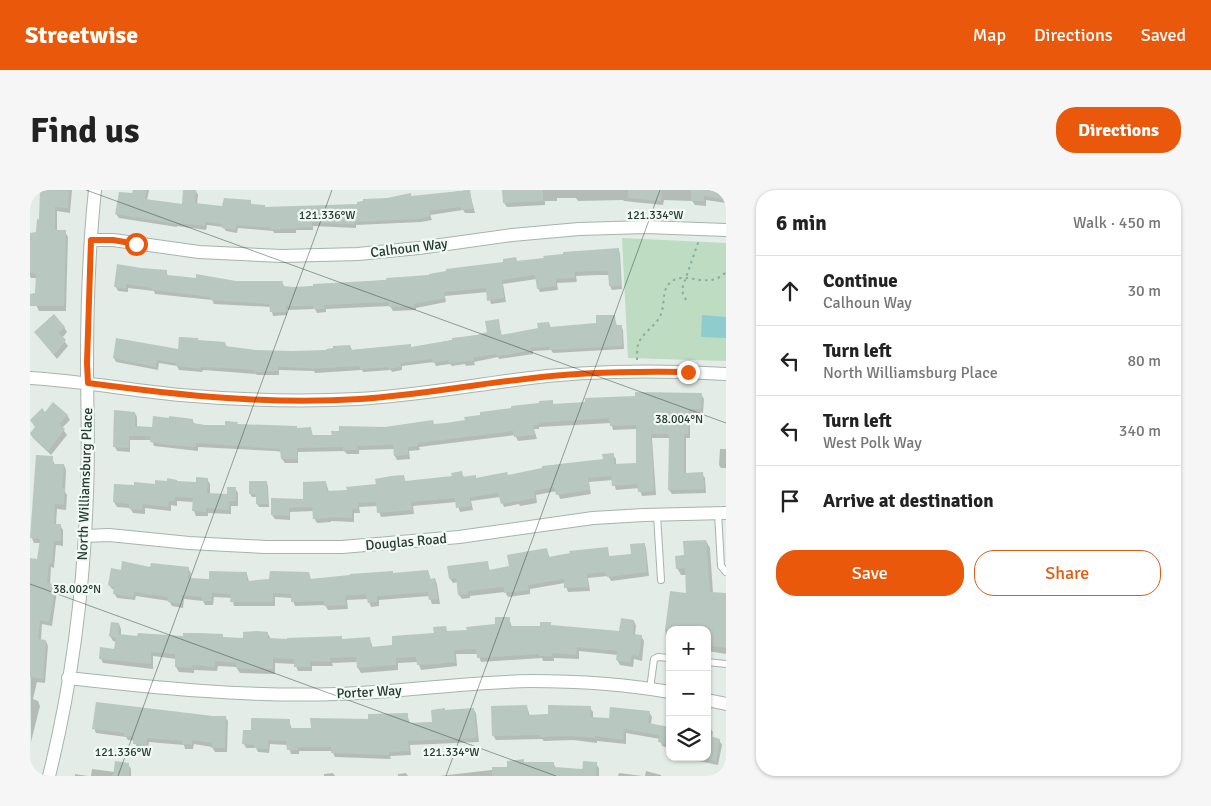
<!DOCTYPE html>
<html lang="en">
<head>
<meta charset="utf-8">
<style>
  :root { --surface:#fff; --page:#f6f6f6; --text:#222; --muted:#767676; --line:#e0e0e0; --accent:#ea580c }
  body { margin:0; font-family:Signika,sans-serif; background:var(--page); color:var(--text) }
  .controls { position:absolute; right:15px; bottom:15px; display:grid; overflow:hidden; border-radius:10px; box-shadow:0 1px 4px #0004 }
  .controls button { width:45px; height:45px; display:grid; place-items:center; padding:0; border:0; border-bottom:1px solid var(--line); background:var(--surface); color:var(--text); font:25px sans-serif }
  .stop { position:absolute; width:15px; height:15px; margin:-11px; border:4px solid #ea580c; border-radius:50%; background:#fff }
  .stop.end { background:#ea580c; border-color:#fff; box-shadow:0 1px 5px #0008 }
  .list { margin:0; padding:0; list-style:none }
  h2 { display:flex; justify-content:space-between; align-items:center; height:65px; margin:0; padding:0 20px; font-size:21px }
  h2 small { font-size:16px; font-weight:400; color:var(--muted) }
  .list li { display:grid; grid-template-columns:32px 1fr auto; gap:15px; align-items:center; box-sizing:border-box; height:70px; padding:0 20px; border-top:1px solid var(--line) }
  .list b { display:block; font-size:19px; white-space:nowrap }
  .list p { margin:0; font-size:16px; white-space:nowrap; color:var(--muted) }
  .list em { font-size:16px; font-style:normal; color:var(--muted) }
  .actions { display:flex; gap:10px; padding:15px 20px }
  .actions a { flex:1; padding:11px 0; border:1px solid var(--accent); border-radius:20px; text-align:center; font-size:18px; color:var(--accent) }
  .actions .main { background:var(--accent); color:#fff }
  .icon { flex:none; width:28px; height:28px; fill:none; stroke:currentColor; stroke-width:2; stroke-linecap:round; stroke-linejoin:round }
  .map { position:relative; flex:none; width:696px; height:586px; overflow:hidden; border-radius:20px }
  header { display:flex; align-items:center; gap:30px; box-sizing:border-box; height:70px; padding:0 25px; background:var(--accent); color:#fff }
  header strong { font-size:24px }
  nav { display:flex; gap:28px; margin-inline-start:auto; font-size:18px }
  .intro { display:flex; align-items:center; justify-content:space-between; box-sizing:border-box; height:120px; padding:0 30px }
  h1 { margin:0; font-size:35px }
  .button { padding:12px 22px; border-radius:20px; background:var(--accent); color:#fff; font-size:18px; font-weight:700 }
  main { display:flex; gap:30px; padding:0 30px }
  aside { flex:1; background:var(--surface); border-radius:20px; box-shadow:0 1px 4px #0004 }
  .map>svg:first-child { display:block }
</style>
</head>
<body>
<header>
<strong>Streetwise</strong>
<nav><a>Map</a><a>Directions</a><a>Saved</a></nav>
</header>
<div class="intro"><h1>Find us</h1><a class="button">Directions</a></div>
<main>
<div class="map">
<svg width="696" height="586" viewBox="0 0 696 586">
  <rect width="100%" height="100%" fill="#e3ece7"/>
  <!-- green -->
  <path fill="#bddcc2" d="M592,48L696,53V171L598,168Z"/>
  <!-- water -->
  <path fill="#8eccce" d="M672,125L696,127V148L671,147Z"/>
  <!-- shadow -->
  <path fill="#0003" d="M11,0H42L40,23L27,21V41L35,42L38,47L36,121H9L6,115L7,88H1L0,86V44H7L10,30Z
    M104,0H119L117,10L153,16L155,0H158L166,1L168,5L167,15L194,18L220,11L222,15L236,18L328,15L439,0L445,23H435L433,20L400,25L402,30L391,32L326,35V38L283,36V40H266V43H244L243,41L208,38L207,43L196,41L193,37L177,35L176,40L147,36V37L89,28L86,24L103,5Z
    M473,0H696V13L676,10V16L665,15L662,11L634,10L633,15L594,11L593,10L548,11L546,8H527V11H515V15L477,17L474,13Z
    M588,59L590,63L592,99L582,100L580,96L579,85H568L546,86L547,92L527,93L528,100L510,102L508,98L507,89L473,94L476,112L461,114L458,102L415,106L416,112L386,118V120L363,121L360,116L296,119V122L287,123L285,119L257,120V125L243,126L241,117L184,114L182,110L125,104L124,101L98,98V102L88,101L86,97L136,81L138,86L206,92L252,93L255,97L264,98L401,86L488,72Z
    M584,126L587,136H591L593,140L594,159L523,163L521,160L503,161V164L469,169L468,167L444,172L445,175L436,176L435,174L422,176L420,174L406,176L404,172L372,176V180L362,182L361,180L333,182L332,180L285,183L284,181L249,180V185H227L226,184L173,180L172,182L149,180L147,176L129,173L128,180L86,172L84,168L149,160L168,149L169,152L195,153L197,157L226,161L297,162L320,156L322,160L380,155L382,158L458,143L468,131L472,146L509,139L519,133L521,138L568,134Z
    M34,137L37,142L32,148L38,156L27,169L9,147Z
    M671,204L674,209L673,223H660V248H656V284H672L675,288L676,303L642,304L639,300L641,248H622L626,305L612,306L609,298L586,300L583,290L559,292L561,304L530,309L527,301L506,305L507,313L490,316L489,314L474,317L470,307L441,311L443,320L430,322L427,312L383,316L384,324L351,327L347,316L329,317L330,323H324V332L301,331V332L287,333L284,328V321L260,322V330L245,329L242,325V309L275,311L296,293L299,302L318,301L347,295L373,286L376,292L423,287L431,283L434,287L446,289L478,286L574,270L583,265L586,269V275L607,274V239L583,240L581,233L509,237V239H504L507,249L488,251L485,245L389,257L390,260L379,261L380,269L367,270L365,266L364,259L329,260V264H317L314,261L268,262V273H255L252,269V262L245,261L168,257V261L124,256L122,250H100V262L87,261L85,257L105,223L107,227V238H123L162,230L165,234L175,236L196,237L207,233L208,235L267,239H281L283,246H303L355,238L405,235L436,231L451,226L522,211L524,215Z
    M15,223L37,225L40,230L32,238L37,245L21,265L3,248L0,243L6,238Z
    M690,259H696V278H691L689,275Z
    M22,268L25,275H34L36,280L35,302L37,305L36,320L27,319L26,335H30L33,340V356L26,355L24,378L21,377L20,395L24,396L27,401L22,436L12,434L11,450L16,451L18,456L15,493L7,492L3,509L8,511L10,516L1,552L0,370L9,371L10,353H4L2,348Z
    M177,289L180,294V304L198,305L205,298L208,303V316H201V324L178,323V326H166L164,321V312L147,311V316L141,315V321L115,318V324L103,323L100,318L87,317L84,312L126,295L147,293L167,294Z
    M236,292L238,296L239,317H229L227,314V307H222L220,304Z
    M676,351L680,358L683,403L696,405V464L677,461V440H640V454L636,447L635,439L657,404L656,385H651L647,378L655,366Z
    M614,354L616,358L619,386L581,391L578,386L558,388L560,401L538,402L535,393L500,399V404L478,407L475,402L440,406V408L432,409L429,405L428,392L423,393L420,389L457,372L460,381L481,377L516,359L520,368L577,359L580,368L602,365Z
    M121,378H158L161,383L160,389L180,391L217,384L219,392L241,390L279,383L281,390L398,381L401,390L405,389L407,394L410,414H402L399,406L349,410V416L341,417L338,409L317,410L318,419L298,420L295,415L265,416L262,408L245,407V416H204L202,408L184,407L183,415H175L173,411L154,409L153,418L142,416L139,411L106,406L105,410L87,408L84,403L85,400L82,399L79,395L91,381Z
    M479,428L482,437L511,438L520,433L522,436L590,443L604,431L606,436L605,445L611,446L614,451L612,471L604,469L603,477L590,475L587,470L588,465L549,461V469L524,468V471H513L512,468L451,472L448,464H426L427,476L391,480L388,472L368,473V480L331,483L328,478V472L302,473L303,476H282V481H268L265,474L245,473V484L210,483L206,477L188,476L187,481L164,480V483L149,482L146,477V469L123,466V479L73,473L71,469L85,461L86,452L83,451L80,446L89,434L91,439V445L109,447L192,446L194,449L214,450L238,444L241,449L259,451L311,447L313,450L340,449L343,458L363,456L405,444L415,438L418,442L438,441L467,435Z
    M497,517L500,526L519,525L560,518L563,522V528L580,530L619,522L622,527L621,534L640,538V563L639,558L632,556L630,549L596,543V554L567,551V553L543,550L514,551L512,549L466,550L463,545Z
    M443,519L446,523L449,552L380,555L381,565L360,566L361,569L305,567L302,561H269V564H261L258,555L240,554L239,563L228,562L226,558H216L214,554L223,542L259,531L262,539L283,540L377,524L380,534L403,533Z
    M183,527H195L198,531L197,562H185L182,557L164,554L163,559H155L154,555L119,552L118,559L107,558L105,551L98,550L96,547L66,543L64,538Z
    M677,537L680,538L683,542L682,548L689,550L692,555L688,575L649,567H677Z
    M493,571L495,573H523L526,578L535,579H554L566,574L569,578V586H409L479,578Z
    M98,574L101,579V586H61L62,579L85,582Z
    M616,581L631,585V586H615Z
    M303,583L305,586H294V584Z
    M376,583L378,586H368V584Z
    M589,583L613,586H588Z
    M45,584L58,586H45Z"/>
  <!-- building -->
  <path fill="#b8c7c0" d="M10,0L39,1L38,18L25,17V40H36L34,116H0V104L5,103L6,84L0,83V43L6,42L7,29H9Z
    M103,0H117L115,9L152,14L153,0H166L165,13L192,16L194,8L221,10V14L235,15V17L327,14V12L333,11V9L357,8L381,3V6L440,0L443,19L431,20V17L399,21L401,26L389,29L324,32L325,35L282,32V37L241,40V38L206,35V40L192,38V34L175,32V36L146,33V34L85,24L89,2L102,3Z
    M472,0H513V11L473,13Z
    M598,0H632L631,11L598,8Z
    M661,0H696V10L674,6V11H661Z
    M589,58L591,96H579L578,81H565L545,82V88L526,89V96L507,99L505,85L472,90L474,108L457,111L456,98L414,102L415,108L384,114V116L359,117V112L294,115L295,119H283V116H256V122H240L239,114L180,110V107L122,100V98L96,94V99L84,97L87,74L111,78L137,80V85L166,88V84L206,91H253L252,96L264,97L283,96V94L356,90V88L399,85V84L416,81V79L473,72V69L486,67L487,71L514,68L513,66L533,64V62Z
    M24,124L35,137L29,143L36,150L24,165L4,142Z
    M566,125H585L586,135H592V156L519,160V157L501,158L502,160L477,165L466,166V164L443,168V171L419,173L418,170L403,173L402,169L370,173L371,177L359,179L358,177L330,179L329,176L281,179V178L248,177V181L223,182V180L200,178L171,177V179L146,176V173L127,170L126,177L83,168L86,148L148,159L149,147L168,148V150L195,152V156L226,160L262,161L296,160V159L303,158V156L320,155L321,160L381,154V157L422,150V148L447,145L457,142L455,131L469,129L471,145L508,138L507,133L519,132L520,137L566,133Z
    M605,202L672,203L671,219H659L658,244H654V283L673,282L674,299L638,300L639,244H621L624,301L608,302L607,294L582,296L581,286L558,288L560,300L526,305L524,297L504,301L505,308L486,312V311L471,314L468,303L440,307L441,316L426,318L425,308L381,312L382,320L347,323L346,312L328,313V319H322V328L299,327V328L283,329L282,317L259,318V326L241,325V308L273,309V292L296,291L297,301L317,300L316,297L346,294L345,289L361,286L374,285L375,291L422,286L421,283L432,281L433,287L446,285V288L477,282L478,285L512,278V276L573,269L572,264L584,263V274L606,273V235L580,236L579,228L507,233L508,235H503L505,245L484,247L483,241L388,253V256L378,257V265L364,266L363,255L327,256L328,260H313V257L267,258V269H251L250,259L166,253V257L138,255L120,252L121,246H99V258L83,257L84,220L105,222V236L122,237L123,226L139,228V226L163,229V233L175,235H195V231L208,232L207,234L267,236V238L281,237L282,245H302L301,241H309V236L355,237L403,230L404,234L416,233L435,230L434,227L450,225V222L481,218V216L509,213V211L523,210V214L555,212V208L605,206Z
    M23,212L38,225L29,234L35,239L18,261L0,244L5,237L0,230L12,218L15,222Z
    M6,265L23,266V274H34L32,298L35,299L34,315L25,314L24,334H31V351H24L22,373H19L17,393L24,394L23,411L19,432L10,430L8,449L16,450L13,489L0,487V368L7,369L10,349L0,348Z
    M166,287L178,288L177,303L197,304V297H206V311H199V320L176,318V322L162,321L163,308L145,307V311H139L138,317L113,314L112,320L99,319V314L83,312L84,294L104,295V292L125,294V290L137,291V288L147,290V291L166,292Z
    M219,291H237L238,314H226V304H219Z
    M676,350L680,402L696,403V458L677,455V440H635L640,401L656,403L655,378L646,379L645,366L654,365L653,351Z
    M615,353L617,382L577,387L575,382L557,384L558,397L534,398V389L498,395L499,400L474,403V397L438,401V404L428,405L426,388L419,389L417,376L458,371L459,380L479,376L477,365L517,358L519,367L540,363L539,361L578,357L579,366L591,365L601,364L600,354Z
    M92,371L120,377L121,373L159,377L158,388L179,389V381L217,382V391L239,389L240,381L279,382L280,389L320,385V384L363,381V383L398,380L400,389L405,388L408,409L399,410L397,402L347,406V412L338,413L336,404L315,406L316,415L294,416V411L261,412V404L243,403V412H200L201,404L182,403L181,411H172V407L152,405L151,414L138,412V407L104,402L103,407L83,404L84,397L78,395L81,378L91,380Z
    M465,427H480V436H510V432H521V435L589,441L591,428L604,430L603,444L612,445L609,466L602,465L600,473L586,470L587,461L547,457L546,465L522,463V466H509V464L447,468L446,459L424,460L425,472L407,474L387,475L386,467L366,468V475L327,478L326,467L300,468L301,472L280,471V477H264V469L243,468V479H223L206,478V473L185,471V477L162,475V478L145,477V464L121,462V474L69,469L70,457L84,459L86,448L79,446L81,432L89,433L88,444L107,446L108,443L153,446V443H168L193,444V447L213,448V442L227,441L238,442V448L257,449V448L312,446V449L340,447L341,457L362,455V446L404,443L403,437L416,436L417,441L437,440L436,437L465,434Z
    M66,512L183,526H196L195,558H181L182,553L162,550V555L152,554V551L117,548L116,555L103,554L104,547L94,546V543L62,539Z
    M497,515L498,525L518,524V515L561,516L560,527L579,528L580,517L620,521L618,533L640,537V555L628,552L629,545L594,539L593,550L565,546V548L540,546L510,547V545L462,546L461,516Z
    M415,518V520L444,518L447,548L378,551L379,561L359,562V565L301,563V557H267L268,560H257L256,551L238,550V559L224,558L225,555L212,554L213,540H221V528L260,529V538H281L280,528L338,529V524L378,523V533L402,532L401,520Z
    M677,545L690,549L686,571L677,569Z
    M494,569V572H524V577L552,579V586H462V577H477V571Z
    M85,571L99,573V586H83Z
    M553,571L567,572L566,586H552Z"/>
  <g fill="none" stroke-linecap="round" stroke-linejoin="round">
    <!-- lane casing -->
    <g stroke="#a6b4ad" stroke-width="8">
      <path id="lane" d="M688,323L691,376L696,382
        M627,325L631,390
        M677,472L696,474
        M620,499L624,469L628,467L640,468"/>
    </g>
    <!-- street casing -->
    <g stroke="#a6b4ad" stroke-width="14">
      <path id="street" d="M61,50H83L169,62L252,66L328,64L389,58L482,45L549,39L616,37L696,40
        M0,188C50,191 100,200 150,205C209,210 268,212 327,209C383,206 437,196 492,189C560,180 628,180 696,184
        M55,346L79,345L159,353L236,357H312L429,347L563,328L614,325L696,323
        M38,488C128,498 217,507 307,504C371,502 435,492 500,491C547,491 594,494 640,502
        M677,510L696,514
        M19,586C42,494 54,397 57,302C59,259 57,216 57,174C57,116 59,57 65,0"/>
    </g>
    <!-- path -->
    <path stroke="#85ae9c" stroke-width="2" stroke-dasharray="2.5 4" stroke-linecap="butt" d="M656,110L652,101L653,96L669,50
      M607,170C607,165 607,159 608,155C611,143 627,136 631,124C636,111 630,98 644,90C659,82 679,100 696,82"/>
    <!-- lane -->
    <use href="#lane" stroke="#fff" stroke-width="6"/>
    <!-- street -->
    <use href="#street" stroke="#fff" stroke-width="12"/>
  </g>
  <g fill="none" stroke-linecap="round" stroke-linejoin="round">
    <!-- route -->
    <path stroke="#ea580c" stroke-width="6" d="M106,54L83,50H61L57,173L58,193C148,205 238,215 330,209C386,205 440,195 495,189C549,182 603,181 658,182"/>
  </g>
  <!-- ticks -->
  <path fill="none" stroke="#243c33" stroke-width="1" stroke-opacity="0.45" d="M56,0L696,233M0,394L526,586M88,586L302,0M416,586L630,0"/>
  <g text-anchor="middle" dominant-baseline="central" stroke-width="4.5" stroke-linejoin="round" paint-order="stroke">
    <!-- street labels -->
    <g font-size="14" fill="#243c33" stroke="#f3f9f5">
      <text transform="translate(379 58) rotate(-7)">Calhoun Way</text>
      <text transform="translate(55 294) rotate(-88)">North Williamsburg Place</text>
      <text transform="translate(376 352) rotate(-5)">Douglas Road</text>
      <text transform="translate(339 502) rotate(-3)">Porter Way</text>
    </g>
  </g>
  <g font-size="12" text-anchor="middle" fill="#243c33" stroke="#f3f9f5" stroke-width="4.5" stroke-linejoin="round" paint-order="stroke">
    <text x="297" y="29">121.336°W</text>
    <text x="625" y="29">121.334°W</text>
    <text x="649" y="233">38.004°N</text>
    <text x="47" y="403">38.002°N</text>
    <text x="93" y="566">121.336°W</text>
    <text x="421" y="566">121.334°W</text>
  </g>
</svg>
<div class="controls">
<button>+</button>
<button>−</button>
<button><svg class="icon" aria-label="layers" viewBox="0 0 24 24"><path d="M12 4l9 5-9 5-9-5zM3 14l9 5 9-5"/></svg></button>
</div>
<div class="stop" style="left:106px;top:54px"></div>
<div class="stop end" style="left:658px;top:182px"></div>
</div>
<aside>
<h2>6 min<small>Walk · 450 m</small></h2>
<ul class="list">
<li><svg class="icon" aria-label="ahead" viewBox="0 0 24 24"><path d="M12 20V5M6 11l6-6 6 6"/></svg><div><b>Continue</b><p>Calhoun Way</p></div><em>30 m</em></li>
<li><svg class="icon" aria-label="left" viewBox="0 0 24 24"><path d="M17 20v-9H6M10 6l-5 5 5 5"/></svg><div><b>Turn left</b><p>North Williamsburg Place</p></div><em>80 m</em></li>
<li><svg class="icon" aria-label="left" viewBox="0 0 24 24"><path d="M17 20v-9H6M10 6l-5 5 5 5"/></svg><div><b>Turn left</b><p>West Polk Way</p></div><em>340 m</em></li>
<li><svg class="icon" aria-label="arrive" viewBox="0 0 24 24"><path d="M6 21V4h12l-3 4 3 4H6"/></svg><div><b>Arrive at destination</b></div></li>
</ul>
<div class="actions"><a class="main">Save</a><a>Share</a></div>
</aside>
</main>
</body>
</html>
